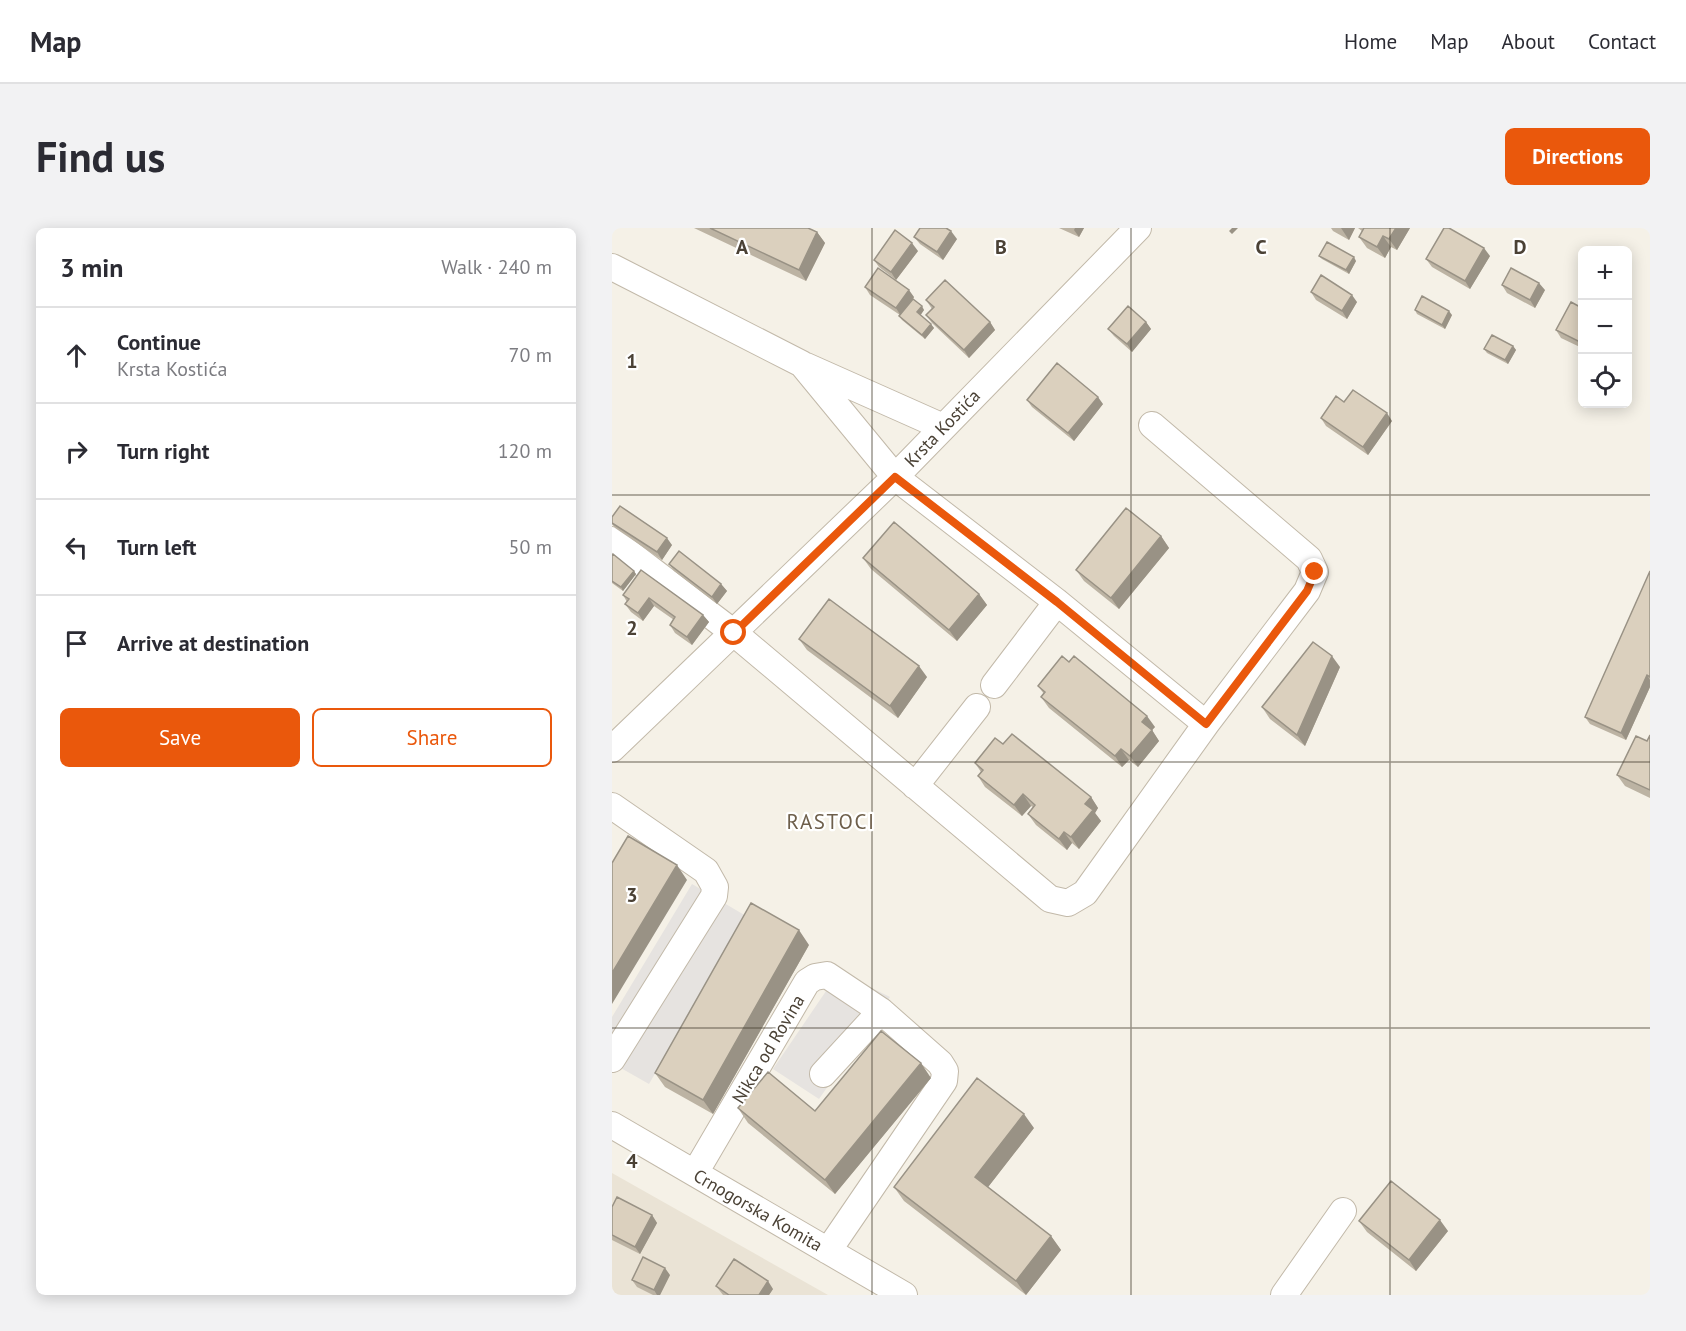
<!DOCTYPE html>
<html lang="en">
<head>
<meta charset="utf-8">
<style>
  :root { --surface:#fff; --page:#f2f2f3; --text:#2b2b33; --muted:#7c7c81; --line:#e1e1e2; --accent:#ea580c }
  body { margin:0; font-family:"PT Sans",sans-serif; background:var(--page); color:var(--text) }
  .controls { position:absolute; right:18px; top:18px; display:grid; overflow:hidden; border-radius:9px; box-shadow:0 3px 15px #0003 }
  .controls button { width:54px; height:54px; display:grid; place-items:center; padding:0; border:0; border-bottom:2px solid var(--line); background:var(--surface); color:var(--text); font:30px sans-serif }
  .stop { position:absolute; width:18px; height:18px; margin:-14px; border:4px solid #ea580c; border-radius:50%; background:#fff }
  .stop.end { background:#ea580c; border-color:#fff; box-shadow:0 2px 6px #0008 }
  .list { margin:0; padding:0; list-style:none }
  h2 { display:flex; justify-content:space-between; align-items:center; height:78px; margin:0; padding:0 24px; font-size:26px }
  h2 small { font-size:20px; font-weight:400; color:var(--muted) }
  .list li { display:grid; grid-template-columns:39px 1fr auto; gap:18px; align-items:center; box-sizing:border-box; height:96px; padding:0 24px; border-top:2px solid var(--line) }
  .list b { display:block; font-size:22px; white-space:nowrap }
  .list p { margin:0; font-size:20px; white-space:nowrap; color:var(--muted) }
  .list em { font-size:20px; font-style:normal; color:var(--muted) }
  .actions { display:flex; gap:12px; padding:18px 24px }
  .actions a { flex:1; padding:14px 0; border:2px solid var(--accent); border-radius:9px; text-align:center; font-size:21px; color:var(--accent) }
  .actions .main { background:var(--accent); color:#fff }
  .icon { flex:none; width:33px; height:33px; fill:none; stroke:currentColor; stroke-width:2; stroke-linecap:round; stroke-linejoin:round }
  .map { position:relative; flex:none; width:1038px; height:1067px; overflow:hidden; border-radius:9px }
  header { display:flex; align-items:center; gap:36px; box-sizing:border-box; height:84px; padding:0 30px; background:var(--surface); border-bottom:2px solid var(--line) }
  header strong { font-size:28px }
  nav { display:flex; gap:33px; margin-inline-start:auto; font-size:21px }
  .intro { display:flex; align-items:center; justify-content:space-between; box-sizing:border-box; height:144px; padding:0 36px }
  h1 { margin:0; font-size:42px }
  .button { padding:15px 27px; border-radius:9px; background:var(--accent); color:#fff; font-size:21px; font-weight:700 }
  main { display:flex; gap:36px; padding:0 36px }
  aside { flex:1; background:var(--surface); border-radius:9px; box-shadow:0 3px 15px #0003 }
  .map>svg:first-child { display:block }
</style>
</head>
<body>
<header>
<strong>Map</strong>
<nav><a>Home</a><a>Map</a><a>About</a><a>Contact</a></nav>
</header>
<div class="intro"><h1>Find us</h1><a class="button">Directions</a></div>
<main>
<aside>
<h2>3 min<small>Walk · 240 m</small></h2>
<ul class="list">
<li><svg class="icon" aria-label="ahead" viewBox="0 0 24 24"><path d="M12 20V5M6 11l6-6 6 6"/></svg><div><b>Continue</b><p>Krsta Kostića</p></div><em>70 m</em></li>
<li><svg class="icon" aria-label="right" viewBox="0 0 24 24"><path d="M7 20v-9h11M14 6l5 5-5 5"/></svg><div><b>Turn right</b></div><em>120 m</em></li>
<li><svg class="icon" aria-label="left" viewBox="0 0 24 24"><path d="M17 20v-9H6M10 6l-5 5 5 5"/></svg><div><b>Turn left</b></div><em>50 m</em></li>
<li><svg class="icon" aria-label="arrive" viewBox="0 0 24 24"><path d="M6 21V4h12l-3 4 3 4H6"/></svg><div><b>Arrive at destination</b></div></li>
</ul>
<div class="actions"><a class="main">Save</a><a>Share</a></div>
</aside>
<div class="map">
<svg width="1038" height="1067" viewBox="0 0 1038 1067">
  <rect width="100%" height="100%" fill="#f5f1e7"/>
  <!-- residential -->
  <path fill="#eae3d5" d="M0,945L216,1067H0Z"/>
  <!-- parking -->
  <path fill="#e6e3e0" d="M80,656L134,688L37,856L0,835V789Z
    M227,744L278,769L207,871L161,841Z"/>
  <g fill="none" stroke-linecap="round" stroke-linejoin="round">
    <!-- minor casing -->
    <g stroke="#c2b9a9" stroke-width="28">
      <path id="minor" d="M0,39L190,136L283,249L445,374L594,496L473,665L456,675L438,671L122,405L0,312
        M194,138L331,199
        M540,197L697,331L703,344L695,363L594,496
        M382,457L445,374
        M0,521L283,249L526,0
        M303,558L365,479
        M0,578L94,643L103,659L102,668L0,831
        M0,897L292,1067
        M83,945L195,754L203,749L215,747L269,783L211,846
        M216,1023L332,853L333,843L328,835L269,783
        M672,1067L731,983"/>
    </g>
    <!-- minor -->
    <use href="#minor" stroke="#fff" stroke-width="26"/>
  </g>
  <!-- wall -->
  <path fill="#bcb3a3" d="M82,0H196L205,4L213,15L194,53Z
    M447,0H472L467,9Z
    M719,0H743L737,12L721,3Z
    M746,0H798L785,22L779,19L773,30L755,20L747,9L750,3Z
    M302,9L345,11L331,32L308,16Z
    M306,23L284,52L267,39L262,32Z
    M707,28L744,33L737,46L710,31Z
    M878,28L858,61L820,39L814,31Z
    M890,57L933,62L923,80L895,65Z
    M253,59L302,69L301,71L312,82L308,87L322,100L313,111L290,92L287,88L288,87L258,67Z
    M699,64L745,74L735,91L704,72Z
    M314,72L378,94L383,102L357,130L320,95L314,87L320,81Z
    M970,80V120L949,110L944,102Z
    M803,82L840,87L833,101L805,86Z
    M534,94L539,101L520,124L502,108L496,101Z
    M901,118L904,122L896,136L875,125L872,121Z
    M415,172L491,176L462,213L420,179Z
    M732,174L780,193L756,227L714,198L709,190Z
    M0,289L60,317L50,332L3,300L0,296Z
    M549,308L557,320L507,381L472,353L464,342Z
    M0,328L24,346L11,363L0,355Z
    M251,330L367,366L375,377L345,413L259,341Z
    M57,336L109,356L115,363L105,376L62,343Z
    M29,342L91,387L97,394L80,417L63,405L58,397L62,392L42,378L31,393L19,384L13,376L15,374L11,367Z
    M1038,343V459L1014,512L978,496L973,489Z
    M187,411L315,449L286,490L195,422Z
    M728,439L693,518L658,491L650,479Z
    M426,458L543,499L540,502L547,513L526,539L517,532L510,539L437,480L429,469L432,466Z
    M1038,507V570L1013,558L1005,547L1035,513Z
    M391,516L479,569L486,580L483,585L489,593L467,621L460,615L455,622L424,597L416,586L421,579L419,578L410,588L373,559L366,548L369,544L363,535Z
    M197,717L101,886L53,859L43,845Z
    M319,850L223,966L136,895L126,880L203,883Z
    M422,900L376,959L439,1008L449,1022L414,1067L292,973L282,959Z
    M0,979L40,987L45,995L28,1026L0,1012Z
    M747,993L836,1003L804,1043L755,1004Z
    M58,1047L48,1067H41L25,1059L20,1052Z
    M104,1058L161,1061L157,1067H111Z"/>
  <!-- shaded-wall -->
  <path fill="#999285" d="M463,0H472L467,9L462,2Z
    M620,0H626L620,6L617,3Z
    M729,0H743L737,12Z
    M784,0H798L785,22L777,11Z
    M339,3L345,11L331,32L325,24Z
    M205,4L213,15L194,53L187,42Z
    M771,8L779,19L773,30L765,19Z
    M300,15L306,23L284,52L279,44Z
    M872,20L878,28L858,61L853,53Z
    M742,29L744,33L737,46L734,42Z
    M927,55L933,62L923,80L918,72Z
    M297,62L302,69L289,88L284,80Z
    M740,67L745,74L735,91L730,83Z
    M310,78L312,82L308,88L305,84Z
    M837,83L840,87L833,101L830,97Z
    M378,94L383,102L357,130L352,122Z
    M534,94L539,101L520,124L515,116Z
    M319,96L322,100L313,111L310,107Z
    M901,118L904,122L896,136L893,132Z
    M486,169L491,176L462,213L456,205Z
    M775,185L780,193L756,227L751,219Z
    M549,308L557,320L507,381L499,370Z
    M55,310L60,317L50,332L45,324Z
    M22,343L24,346L11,363L9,359Z
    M109,356L115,363L105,376L100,369Z
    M367,366L375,377L345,413L337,402Z
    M37,370L42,378L31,393L26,385Z
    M91,387L97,394L80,417L75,409Z
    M720,428L728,439L693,518L685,507Z
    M307,438L315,449L286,490L278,478Z
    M1035,447L1038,452V459L1014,512L1009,505Z
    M535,488L543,499L540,502L547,513L526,539L518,528L530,494Z
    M509,521L517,532L510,539L503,528Z
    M411,566L419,578L410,588L402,577Z
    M479,569L486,580L483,585L489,593L467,621L459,609L473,576Z
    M452,604L460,615L455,622L447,611Z
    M65,637L75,652L0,776V745Z
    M187,702L197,717L101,886L91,872Z
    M309,835L319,850L223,966L213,952Z
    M412,886L422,900L373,963L363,949Z
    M40,987L45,995L28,1026L23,1019Z
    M828,992L836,1003L804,1043L797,1032Z
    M439,1008L449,1022L414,1067L404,1053Z
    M53,1040L58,1047L48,1067H45L42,1062Z
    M156,1053L161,1061L157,1067H147Z"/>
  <!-- building -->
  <path fill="#dbd0be" stroke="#999285" stroke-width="1.5" d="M98,0H196L205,4L187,42Z
    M308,0H334L339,3L325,24L302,9Z
    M752,0H784L777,11L771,8L765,19L747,9Z
    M832,0H837L872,20L853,53L814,31Z
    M283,2L300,15L279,44L262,32Z
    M715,14L742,29L734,42L707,28Z
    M266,40L297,62L284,80L253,59Z
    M899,40L927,55L918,72L890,57Z
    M709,47L740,67L730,83L699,64Z
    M333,52L378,94L352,122L314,87L322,79L314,72Z
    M810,68L837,83L830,97L803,82Z
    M301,71L310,78L305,84L319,96L310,107L287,88Z
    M959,74L970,80V115L944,102Z
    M516,78L534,94L515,116L496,101Z
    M880,107L901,118L893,132L872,121Z
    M445,135L486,169L456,205L415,172Z
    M741,162L775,185L751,219L709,190L724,168L732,174Z
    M8,278L55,310L45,324L0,295V289Z
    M514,280L549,308L499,370L464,342Z
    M282,294L367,366L337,402L251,330Z
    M67,323L109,356L100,369L57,336Z
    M1,326L22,343L9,359L0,353V328Z
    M29,342L91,387L75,409L58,397L63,389L37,370L26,385L13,376L17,371L11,367Z
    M1038,343V449L1035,447L1009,505L973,489Z
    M217,371L307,438L278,478L187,411Z
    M701,414L720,428L685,507L650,479Z
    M450,428L457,434L462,428L535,488L530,494L540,502L518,528L509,521L503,528L429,469L433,464L426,458Z
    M400,506L479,569L473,576L481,582L459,609L452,604L447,611L416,586L423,577L411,566L402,577L366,548L371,542L363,535L383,510L391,516Z
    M1038,507V562L1005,547L1024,508L1035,513Z
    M16,608L65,637L0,745V635Z
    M139,675L187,702L91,872L43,845Z
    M269,803L309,835L213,952L126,880L156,844L203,883Z
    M365,850L412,886L363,949L439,1008L404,1053L282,959Z
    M779,953L828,992L797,1032L747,993Z
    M5,969L40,987L23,1019L0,1007V979Z
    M31,1029L53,1040L42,1062L20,1052Z
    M122,1031L156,1053L147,1067H117L104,1058Z"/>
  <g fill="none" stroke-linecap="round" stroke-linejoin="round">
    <!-- route -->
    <path stroke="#ea580c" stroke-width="8" d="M122,405L283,249L445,374L594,496L695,363L703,344"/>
  </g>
  <!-- grid -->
  <path fill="none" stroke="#4a4135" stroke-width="1.5" stroke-opacity="0.55" d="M260,0V1067M519,0V1067M778,0V1067M0,267H1038M0,534H1038M0,800H1038"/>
  <g text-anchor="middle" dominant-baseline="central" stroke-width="4.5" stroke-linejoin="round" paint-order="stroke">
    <!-- street labels -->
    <g font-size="18" fill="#4a4135" stroke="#fff">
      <text transform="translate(330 200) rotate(-46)">Krsta Kostića</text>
      <text transform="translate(156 821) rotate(-59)">Nikca od Rovina</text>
      <text transform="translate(146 982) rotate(30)">Crnogorska Komita</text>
    </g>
    <!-- quarter labels -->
    <g font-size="21" letter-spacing="1.5" fill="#6e5f4b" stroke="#fff">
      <text x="219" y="593">RASTOCI</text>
    </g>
  </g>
  <g font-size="20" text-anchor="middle" font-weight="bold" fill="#4a4135" stroke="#fff" stroke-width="4.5" stroke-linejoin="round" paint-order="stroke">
    <text x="130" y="26">A</text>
    <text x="389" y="26">B</text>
    <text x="649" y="26">C</text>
    <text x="908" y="26">D</text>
    <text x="20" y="140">1</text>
    <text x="20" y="407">2</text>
    <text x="20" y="674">3</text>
    <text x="20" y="940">4</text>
  </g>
</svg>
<div class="controls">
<button>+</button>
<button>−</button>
<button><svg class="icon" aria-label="locate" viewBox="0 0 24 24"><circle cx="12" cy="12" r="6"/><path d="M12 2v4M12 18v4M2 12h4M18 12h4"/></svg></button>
</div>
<div class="stop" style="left:122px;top:405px"></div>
<div class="stop end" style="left:703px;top:344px"></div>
</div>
</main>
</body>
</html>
